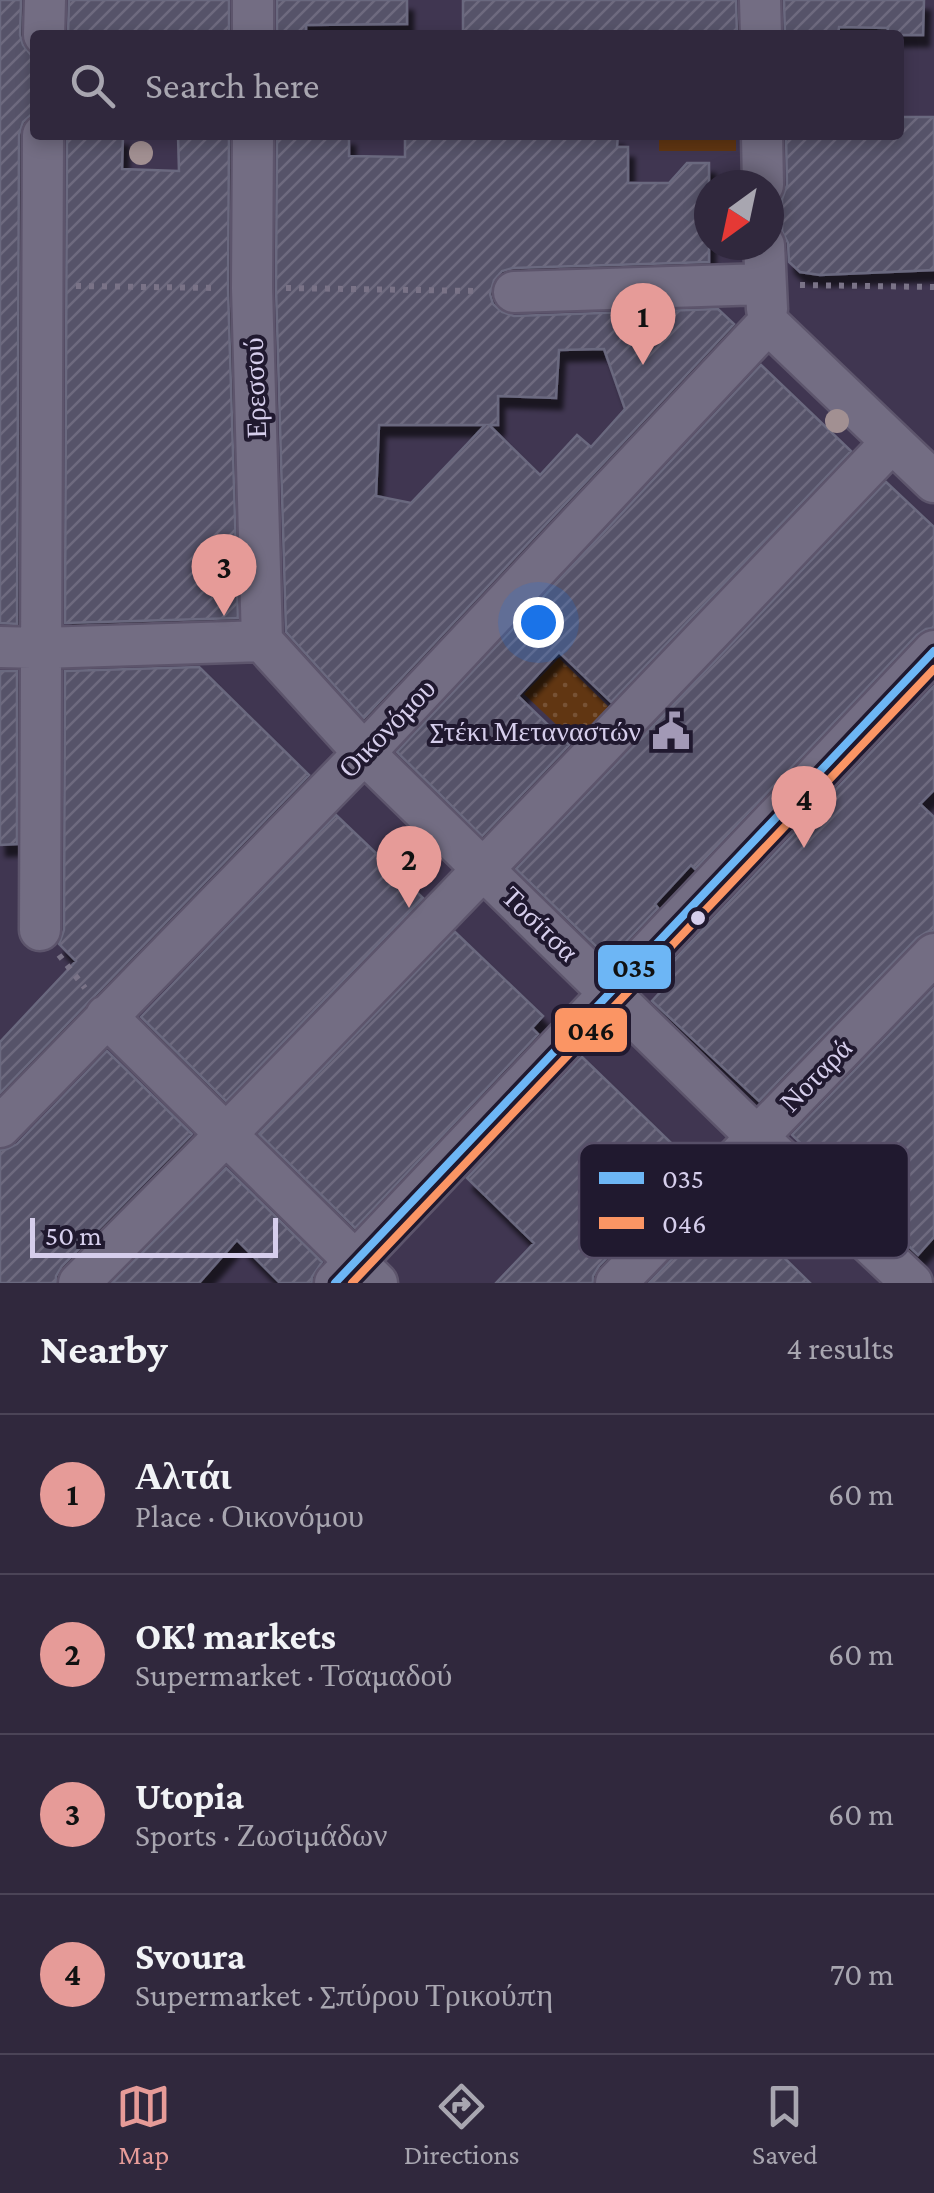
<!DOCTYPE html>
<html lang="en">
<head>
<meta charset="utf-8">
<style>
  :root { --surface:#30283d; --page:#3c3448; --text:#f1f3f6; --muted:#a8a6b0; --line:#4b4457; --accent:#e69b98 }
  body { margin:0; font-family:"Crimson Pro",serif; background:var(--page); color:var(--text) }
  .compass { position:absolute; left:694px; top:170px; width:90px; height:90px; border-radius:50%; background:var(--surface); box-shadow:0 5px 15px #0003; rotate:213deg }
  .scale { position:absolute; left:30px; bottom:25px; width:248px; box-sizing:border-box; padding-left:10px; border:5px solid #d6ceec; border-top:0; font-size:28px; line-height:35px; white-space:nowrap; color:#d6ceec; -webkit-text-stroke:8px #20192f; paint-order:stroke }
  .you { position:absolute; left:538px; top:622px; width:35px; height:35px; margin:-25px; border:8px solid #fff; border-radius:50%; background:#1a73e8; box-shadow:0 0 0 15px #1a73e833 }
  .badge { display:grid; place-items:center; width:65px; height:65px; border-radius:50%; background:var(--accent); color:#111; font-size:32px; font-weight:700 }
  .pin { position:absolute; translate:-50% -82px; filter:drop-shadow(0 2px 5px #0008) }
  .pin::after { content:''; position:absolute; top:52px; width:35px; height:30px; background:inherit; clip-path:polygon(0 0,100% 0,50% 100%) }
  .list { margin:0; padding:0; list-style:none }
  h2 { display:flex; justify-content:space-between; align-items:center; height:130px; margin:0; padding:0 40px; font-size:42px }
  h2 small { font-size:32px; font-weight:400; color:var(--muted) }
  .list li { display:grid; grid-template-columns:65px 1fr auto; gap:30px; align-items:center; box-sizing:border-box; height:160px; padding:0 40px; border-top:2px solid var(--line) }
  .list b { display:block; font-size:38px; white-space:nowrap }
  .list p { margin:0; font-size:32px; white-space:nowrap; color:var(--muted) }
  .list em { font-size:32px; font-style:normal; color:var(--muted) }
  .icon { flex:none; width:55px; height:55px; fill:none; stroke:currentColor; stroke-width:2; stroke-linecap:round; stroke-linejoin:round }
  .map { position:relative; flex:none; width:934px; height:1283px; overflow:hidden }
  .search { position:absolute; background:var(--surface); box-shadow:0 5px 15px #0003; left:30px; right:30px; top:30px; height:110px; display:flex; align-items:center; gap:25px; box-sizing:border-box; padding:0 35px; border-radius:10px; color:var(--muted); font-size:38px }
  .sheet { height:770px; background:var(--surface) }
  nav { display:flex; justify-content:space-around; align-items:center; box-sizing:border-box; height:140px; border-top:2px solid var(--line); background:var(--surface); font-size:28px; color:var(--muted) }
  nav a { display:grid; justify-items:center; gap:5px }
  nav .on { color:var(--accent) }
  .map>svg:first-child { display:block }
</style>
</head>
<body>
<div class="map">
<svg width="934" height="1283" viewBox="0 0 934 1283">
  <defs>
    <pattern id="grass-dots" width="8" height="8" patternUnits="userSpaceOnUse" patternTransform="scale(2.5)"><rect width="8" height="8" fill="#613612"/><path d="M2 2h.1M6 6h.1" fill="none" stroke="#775235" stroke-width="1.8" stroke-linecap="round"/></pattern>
    <pattern id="building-hatch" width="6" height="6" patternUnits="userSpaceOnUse" patternTransform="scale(2.5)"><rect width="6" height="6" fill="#565369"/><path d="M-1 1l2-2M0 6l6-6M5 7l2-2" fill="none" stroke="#6e6b7f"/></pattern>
    <filter id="shadow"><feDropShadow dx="6" dy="11" stdDeviation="2.5" flood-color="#0009"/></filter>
  </defs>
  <rect width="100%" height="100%" fill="#403651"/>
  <!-- grass -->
  <path fill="url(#grass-dots)" d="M559,658L615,713L581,748L524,694Z"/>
  <!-- park -->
  <path fill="#613612" d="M659,135H736V151H659Z"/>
  <!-- building -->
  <path fill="url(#building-hatch)" stroke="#6b697f" stroke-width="2.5" fill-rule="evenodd" filter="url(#shadow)" d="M0,0H21L20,35L23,45L31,55L32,114L23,122L19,135L17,624L0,623Z
    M69,0H229V35H68Z
    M277,0H407V24L306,25V35H277Z
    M463,0H736L737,35H463Z
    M784,0H924L923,35H887L888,28L839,27L838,35H785Z
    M899,117H934V270L820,275L800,272L789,262L788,243L782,231V199L787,185L786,135H899Z
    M67,135H123L122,169L179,171L178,135H229L228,289L238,618L65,623Z
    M277,135H349V156L405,157V135H618L617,147H628V183H669L687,163H709V262L513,268L502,271L494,280L490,294L493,304L502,312L514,316L718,309L734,324L364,718L286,632L276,288ZM604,349L625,409L591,447L577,435L540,475L489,425H498V396L556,398L559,350ZM379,425H485L411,503L376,496Z
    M761,365L851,451L611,702L559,652L518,696L569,745L482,836L397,752Z
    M886,482L934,527V628L926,629L917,635L695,869L691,865L655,904L658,908L619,949L615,945L605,955L516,869Z
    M199,667L309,775L0,1093V1042L76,961L59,944L64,930L65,671Z
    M0,671H17V844L0,845Z
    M934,686V790L920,804L934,817V931L927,932L917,938L759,1101L652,1001L665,987L656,979Z
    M336,815L423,898L226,1101L141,1017Z
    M455,932L543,1016L532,1028L538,1034L355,1228L259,1134Z
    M934,988V1237L918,1255L792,1135Z
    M107,1051L192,1134L62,1266L56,1276V1283H0V1150L7,1149L17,1144Z
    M582,1057L696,1167L599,1266L593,1276V1283H496L534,1243L467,1178Z
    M226,1168L322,1262L312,1277V1283H280L237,1240L199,1283H112Z
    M727,1202L810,1283H649Z"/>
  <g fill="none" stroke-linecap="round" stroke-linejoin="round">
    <!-- minor casing -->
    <g stroke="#5d556c" stroke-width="45">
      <path id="minor" d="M760,0L761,35
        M44,35L45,0
        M253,35V0
        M253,135L252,288L262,641
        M762,135L763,185
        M764,245L767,309
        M514,292L765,284
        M768,323L934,482
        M262,641L364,753L756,1136L912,1283
        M0,647L41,648L262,641
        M40,930L43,135
        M106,1016L377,1283
        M0,1127L364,753L768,323
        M79,1283C354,1007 622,724 892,442
        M335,1283L934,651
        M616,1283L934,954"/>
    </g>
    <!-- path -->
    <path stroke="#7a7387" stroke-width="6" stroke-dasharray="5 8" stroke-linecap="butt" d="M800,285L934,287
      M76,286L219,288
      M286,288L479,291
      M59,955L85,988"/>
    <!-- minor -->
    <use href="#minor" stroke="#736d83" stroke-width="40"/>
    <!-- bus-1 casing -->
    <g stroke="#20192f" stroke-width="15">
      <path id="bus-1" d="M335,1283L934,651"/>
    </g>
    <!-- bus-2 casing -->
    <g stroke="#20192f" stroke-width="15">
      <path id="bus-2" d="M352,1283L934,669"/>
    </g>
    <!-- bus-1 -->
    <use href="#bus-1" stroke="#6db6f5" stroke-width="8"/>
    <!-- bus-2 -->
    <use href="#bus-2" stroke="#fb9564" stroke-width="8"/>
  </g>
  <!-- trees -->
  <g fill="#a29092">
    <circle cx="141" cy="153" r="12"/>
    <circle cx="837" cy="421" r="12"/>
  </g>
  <!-- icons -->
  <defs>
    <g id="civic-bare" transform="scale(3)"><path d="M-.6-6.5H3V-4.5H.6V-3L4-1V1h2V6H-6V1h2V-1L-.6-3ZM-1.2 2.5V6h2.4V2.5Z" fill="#a299b6" stroke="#20192f" stroke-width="2.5" paint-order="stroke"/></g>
  </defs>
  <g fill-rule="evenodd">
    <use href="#civic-bare" x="671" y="731"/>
  </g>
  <!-- markers -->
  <circle fill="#d6ceec" stroke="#20192f" stroke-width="4" cx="698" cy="918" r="9"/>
  <g text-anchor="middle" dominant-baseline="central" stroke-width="8" stroke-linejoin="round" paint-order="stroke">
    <!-- street labels -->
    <g font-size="28" fill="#d6ceec" stroke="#20192f">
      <text transform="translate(255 388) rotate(-92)">Ερεσσού</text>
      <text transform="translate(387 728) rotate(-46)">Οικονόμου</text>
      <text transform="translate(540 924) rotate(44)">Τοσίτσα</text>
      <text transform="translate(816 1075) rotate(-46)">Νοταρά</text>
    </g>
    <!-- poi labels -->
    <g font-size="28" fill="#d6ceec" stroke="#20192f" text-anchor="end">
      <text x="641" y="731">Στέκι Μεταναστών</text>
    </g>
  </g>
  <!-- legend -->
  <rect x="579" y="1143" width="330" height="115" rx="15" fill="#20192f" stroke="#574f68" stroke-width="2.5"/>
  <rect x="599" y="1172" width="45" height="12" fill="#6db6f5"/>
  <rect x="599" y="1217" width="45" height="12" fill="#fb9564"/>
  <g font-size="28" fill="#d6ceec">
    <text x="662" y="1188">035</text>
    <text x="662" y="1233">046</text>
  </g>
  <g stroke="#20192f" stroke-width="4">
    <rect x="596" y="943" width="77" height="48" rx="10" fill="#6db6f5"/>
    <rect x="553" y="1006" width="76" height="48" rx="10" fill="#fb9564"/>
  </g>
  <g font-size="28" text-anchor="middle" font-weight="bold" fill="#111">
    <text x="634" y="977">035</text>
    <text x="591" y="1040">046</text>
  </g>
</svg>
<svg class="compass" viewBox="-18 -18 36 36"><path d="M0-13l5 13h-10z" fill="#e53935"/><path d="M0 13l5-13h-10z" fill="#a8a6b0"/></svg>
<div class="scale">50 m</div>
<div class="you"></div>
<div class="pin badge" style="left:643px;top:365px">1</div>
<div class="pin badge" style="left:409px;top:908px">2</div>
<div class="pin badge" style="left:224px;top:616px">3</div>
<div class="pin badge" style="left:804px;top:848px">4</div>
<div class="search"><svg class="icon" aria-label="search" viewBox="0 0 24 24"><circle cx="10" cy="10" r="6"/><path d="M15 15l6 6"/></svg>Search here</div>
</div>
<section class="sheet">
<h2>Nearby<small>4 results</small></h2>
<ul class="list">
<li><span class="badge">1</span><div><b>Αλτάι</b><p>Place · Οικονόμου</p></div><em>60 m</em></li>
<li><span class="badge">2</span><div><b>OK! markets</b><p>Supermarket · Τσαμαδού</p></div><em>60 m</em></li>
<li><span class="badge">3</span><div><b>Utopia</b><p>Sports · Ζωσιμάδων</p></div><em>60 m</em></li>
<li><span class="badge">4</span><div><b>Svoura</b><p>Supermarket · Σπύρου Τρικούπη</p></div><em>70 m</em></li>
</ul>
</section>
<nav>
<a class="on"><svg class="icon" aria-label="map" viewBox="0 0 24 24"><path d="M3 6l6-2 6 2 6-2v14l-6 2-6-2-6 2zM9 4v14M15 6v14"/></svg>Map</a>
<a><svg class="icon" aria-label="directions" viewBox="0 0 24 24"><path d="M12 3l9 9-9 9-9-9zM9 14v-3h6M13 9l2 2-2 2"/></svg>Directions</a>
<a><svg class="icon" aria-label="saved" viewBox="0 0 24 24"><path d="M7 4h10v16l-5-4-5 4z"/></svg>Saved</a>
</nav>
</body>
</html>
